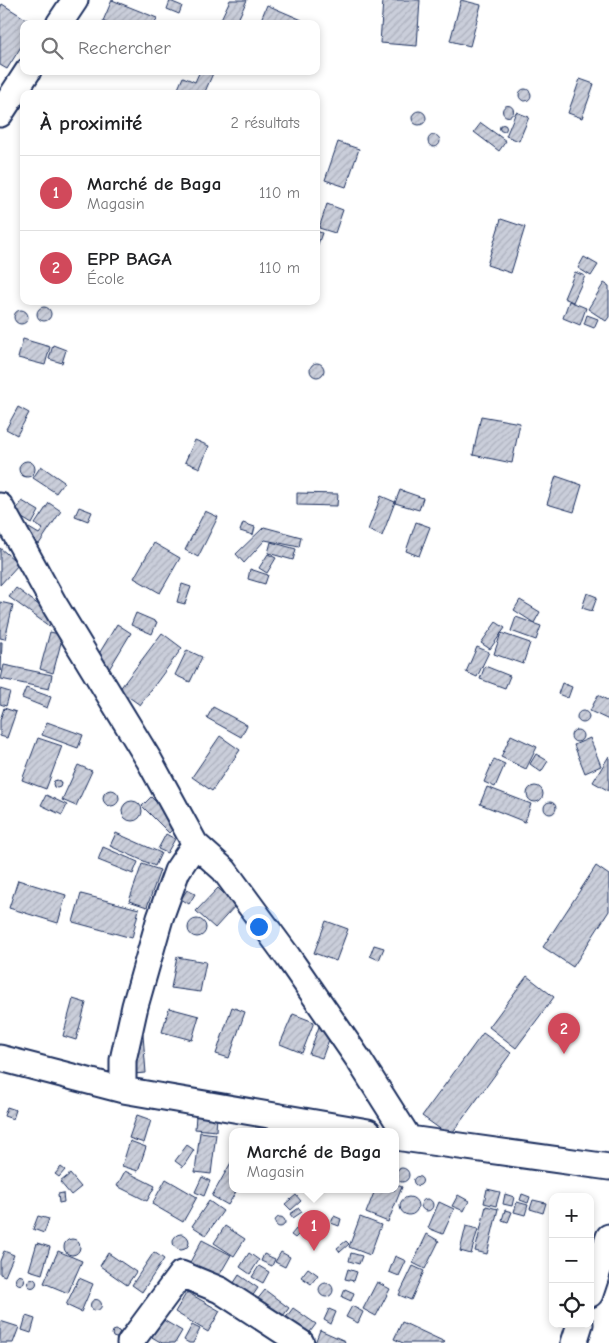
<!DOCTYPE html>
<html lang="fr">
<head>
<meta charset="utf-8">
<style>
  :root { --surface:#fff; --page:#f2f2f2; --text:#202124; --muted:#757577; --line:#e0e0e0; --accent:#d1495b }
  body { margin:0; font-family:"Comic Neue",sans-serif; background:var(--page); color:var(--text) }
  .controls { position:absolute; right:15px; bottom:15px; display:grid; overflow:hidden; border-radius:10px; box-shadow:0 2px 8px #0003 }
  .controls button { width:45px; height:45px; display:grid; place-items:center; padding:0; border:0; border-bottom:1px solid var(--line); background:var(--surface); color:var(--text); font:25px sans-serif }
  .you { position:absolute; left:258px; top:926px; width:18px; height:18px; margin:-12px; border:4px solid #fff; border-radius:50%; background:#1a73e8; box-shadow:0 0 0 8px #1a73e833 }
  .badge { display:grid; place-items:center; width:32px; height:32px; border-radius:50%; background:var(--accent); color:#fff; font-size:16px; font-weight:700 }
  .pin { position:absolute; translate:-50% -41px; filter:drop-shadow(0 1px 2px #0008) }
  .pin::after { content:''; position:absolute; top:26px; width:18px; height:15px; background:inherit; clip-path:polygon(0 0,100% 0,50% 100%) }
  .popup { position:absolute; left:229px; top:1128px; width:170px; height:65px; box-sizing:border-box; display:grid; place-content:center; border-radius:10px; background:var(--surface); filter:drop-shadow(0 1px 4px #0005); font-size:16px; white-space:nowrap; color:var(--muted) }
  .popup b { font-size:19px; color:var(--text) }
  .popup::after { content:''; position:absolute; left:50%; top:100%; margin-left:-10px; border:10px solid transparent; border-top-color:var(--surface) }
  .list { margin:0; padding:0; list-style:none }
  h2 { display:flex; justify-content:space-between; align-items:center; height:65px; margin:0; padding:0 20px; font-size:21px }
  h2 small { font-size:16px; font-weight:400; color:var(--muted) }
  .list li { display:grid; grid-template-columns:32px 1fr auto; gap:15px; align-items:center; box-sizing:border-box; height:75px; padding:0 20px; border-top:1px solid var(--line) }
  .list b { display:block; font-size:19px; white-space:nowrap }
  .list p { margin:0; font-size:16px; white-space:nowrap; color:var(--muted) }
  .list em { font-size:16px; font-style:normal; color:var(--muted) }
  .icon { flex:none; width:28px; height:28px; fill:none; stroke:currentColor; stroke-width:2; stroke-linecap:round; stroke-linejoin:round }
  .map { position:relative; flex:none; width:609px; height:1343px; overflow:hidden }
  .search { position:absolute; background:var(--surface); box-shadow:0 2px 8px #0003; left:20px; top:20px; width:300px; height:55px; display:flex; align-items:center; gap:12px; box-sizing:border-box; padding:0 18px; border-radius:10px; color:var(--muted); font-size:19px }
  .panel { position:absolute; background:var(--surface); box-shadow:0 2px 8px #0003; left:20px; top:90px; width:300px; height:215px; border-radius:10px }
  .map>svg:first-child { display:block }
</style>
</head>
<body>
<div class="map">
<svg width="609" height="1343" viewBox="0 0 609 1343">
  <defs>
    <pattern id="building-hatch" width="6" height="6" patternUnits="userSpaceOnUse" patternTransform="scale(1.25)"><rect width="6" height="6" fill="#caceda"/><path d="M-1 1l2-2M0 6l6-6M5 7l2-2" fill="none" stroke="#adb1be"/></pattern>
  </defs>
  <rect width="100%" height="100%" fill="#fff"/>
  <filter id="ink" filterUnits="userSpaceOnUse"><feTurbulence type="fractalNoise" baseFrequency=".02" numOctaves="2"/><feDisplacementMap in="SourceGraphic" scale="10" xChannelSelector="R" yChannelSelector="G"/><feConvolveMatrix kernelMatrix="1 2 1 2 8 2 1 2 1" color-interpolation-filters="sRGB"/></filter>
  <g filter="url(#ink)">
    <!-- building -->
    <path fill="url(#building-hatch)" stroke="#1b2f5e" d="M112,0L157,18L155,24H108L103,21Z
      M230,0H247L236,24L220,21Z
      M383,0H420L417,46L380,43Z
      M461,0L481,5L470,46L450,41Z
      M170,1L182,6L179,14L167,9Z
      M2,4L34,24H24V42L7,69L0,65V8Z
      M267,5L302,20L301,24H266L260,22Z
      M200,71H214L204,94H184L177,91L183,77L195,82Z
      M580,79L594,84L582,118L568,113Z
      M519 95a6 6 0 1 1 12 0a6 6 0 1 1-12 0Z
      M502.5 111a5.5 5.5 0 1 1 11 0a5.5 5.5 0 1 1-11 0Z
      M412 118a7 7 0 1 1 14 0a7 7 0 1 1-14 0Z
      M516,112L529,117L519,141L506,136Z
      M481,123L506,141L499,151L474,132Z
      M499.5 128a3.5 3.5 0 1 1 7 0a3.5 3.5 0 1 1-7 0Z
      M428 141a6 6 0 1 1 12 0a6 6 0 1 1-12 0Z
      M338,142L359,149L346,187L325,180Z
      M327,204L343,210L335,233L319,228Z
      M501,219L525,227L511,273L487,265Z
      M316,231L322,233L317,247L316,246Z
      M584,257L598,265L591,276L578,268Z
      M575,272L585,276L573,302L564,298Z
      M604,283L609,286V317L606,321L588,309Z
      M569,301L586,308L580,325L563,318Z
      M37 314a7 7 0 1 1 14 0a7 7 0 1 1-14 0Z
      M14 317a7 7 0 1 1 14 0a7 7 0 1 1-14 0Z
      M587,315L598,319L594,328L584,324Z
      M23,339L50,347L45,365L18,358Z
      M53,345L66,350L62,363L49,359Z
      M310 370a7 7 0 1 1 14 0a7 7 0 1 1-14 0Z
      M18,407L29,413L17,435L6,429Z
      M481,416L520,423L512,463L473,455Z
      M195,440L209,446L200,468L185,462Z
      M19 469a8 8 0 1 1 16 0a8 8 0 1 1-16 0Z
      M41,466L64,482L56,493L33,478Z
      M556,476L582,485L574,512L547,504Z
      M400,490L423,498L419,510L395,503Z
      M297,493L338,494L337,506L297,505Z
      M381,496L395,502L382,536L368,530Z
      M22,501L39,511L32,524L14,513Z
      M49,503L61,511L39,544L24,535L29,528L39,534L43,529L35,524Z
      M79,507L92,512L88,521L75,516Z
      M205,511L218,517L198,557L185,550Z
      M416,522L430,527L419,556L406,551Z
      M243,523L255,527L253,535L240,531Z
      M264,527L301,537L299,547L265,540L244,563L236,554Z
      M271,542L296,549L293,560L268,553Z
      M154,543L180,558L160,593L134,578Z
      M0,548L19,564L0,585Z
      M268,554L276,558L267,573L259,568Z
      M250,569L268,575L265,584L248,579Z
      M182,584L191,587L185,604L177,602Z
      M16,588L55,617L49,626L9,597Z
      M587,593L597,597L592,611L582,608Z
      M520,600L540,612L534,623L514,610Z
      M0,602L13,605L5,639L0,638Z
      M136,613L157,622L152,634L131,625Z
      M516,617L541,626L536,640L511,631Z
      M496,622L505,628L490,649L481,643Z
      M117,624L131,633L108,671L94,662Z
      M50,632L63,635L53,673L40,669Z
      M162,633L182,648L140,705L119,690Z
      M501,633L530,643L523,664L494,654Z
      M0,642H2L1,671H0Z
      M477,647L489,652L477,677L466,672Z
      M187,650L202,657L190,682L175,675Z
      M4,665L52,675L49,689L1,679Z
      M485,666L510,676L505,688L480,679Z
      M562,683L572,687L568,698L558,694Z
      M26,688L51,697L47,708L22,698Z
      M0,689L10,692L6,706L0,704Z
      M598,695L609,701V720L590,711Z
      M213,707L247,725L241,737L207,718Z
      M4,708L16,712L7,738L0,736V720Z
      M577 717a6 6 0 1 1 12 0a6 6 0 1 1-12 0Z
      M47,722L83,735L78,748L42,735Z
      M571 736a6 6 0 1 1 12 0a6 6 0 1 1-12 0Z
      M511,735L537,747L526,769L501,757Z
      M220,736L240,750L212,791L192,777Z
      M38,738L62,746L46,789L22,780Z
      M590,738L601,766L585,773L574,745Z
      M536,754L548,761L541,772L530,764Z
      M609,756V791L593,782Z
      M494,759L505,764L495,787L484,782Z
      M78,765L92,771L76,806L62,800Z
      M53 784a4 4 0 1 1 8 0a4 4 0 1 1-8 0Z
      M527 794a8 8 0 1 1 16 0a8 8 0 1 1-16 0Z
      M487,787L531,804L525,822L480,804Z
      M103 798a8 8 0 1 1 16 0a8 8 0 1 1-16 0Z
      M46,795L67,805L62,815L41,805Z
      M151,797L178,823L169,833L142,806Z
      M122 811a10 10 0 1 1 20 0a10 10 0 1 1-20 0Z
      M544 808a6 6 0 1 1 12 0a6 6 0 1 1-12 0Z
      M116,833L161,853L155,866L110,846Z
      M166,834L175,839L167,853L158,849Z
      M103,847L138,862L133,874L98,860Z
      M142,864L160,870L147,907L129,901Z
      M596,866L609,875V911L573,967L543,947Z
      M18,880L66,895L58,923L9,908Z
      M218,888L236,905L215,928L196,911Z
      M187,890L195,894L189,904L181,899Z
      M81,894L139,909L132,938L73,922Z
      M188 928a9 9 0 1 1 18 0a9 9 0 1 1-18 0Z
      M326,921L348,929L336,961L314,953Z
      M374,945L384,948L379,960L370,956Z
      M177,957L206,962L200,992L171,988Z
      M527,976L554,997L516,1048L489,1027Z
      M73,999L86,1003L76,1040L63,1036Z
      M232,1007L245,1012L229,1058L216,1054Z
      M169,1008L199,1016L192,1040L162,1032Z
      M293,1014L314,1022L302,1053L280,1044Z
      M320,1024L333,1029L322,1058L309,1054Z
      M483,1033L511,1053L450,1136L422,1116Z
      M143,1035L146,1073L133,1074L130,1036Z
      M7,1107L16,1110L13,1119L4,1116Z
      M137,1115L151,1120L144,1143L129,1138Z
      M196,1115L217,1116L216,1131L195,1129Z
      M266,1124L277,1132H260Z
      M200,1132L216,1134L211,1174L195,1172Z
      M130,1141L146,1147L138,1171L122,1166Z
      M187,1145L194,1150L183,1167L175,1161Z
      M233,1159V1190H237L228,1205L212,1196Z
      M61,1167L65,1170L59,1177L55,1174Z
      M395 1175a7 7 0 1 1 14 0a7 7 0 1 1-14 0Z
      M125,1171L155,1186L147,1201L117,1186Z
      M70,1174L81,1187L71,1195L60,1182Z
      M413.5 1181a4.5 4.5 0 1 1 9 0a4.5 4.5 0 1 1-9 0Z
      M202,1177L210,1181L204,1196L195,1192Z
      M166,1179L197,1197L183,1222L152,1204Z
      M395,1184L402,1187L388,1222L366,1213L375,1190H395Z
      M487,1189L500,1192L496,1206L484,1203Z
      M63,1193L64,1202L59,1203L58,1194Z
      M505,1194L514,1197L512,1206L503,1204Z
      M522,1194L530,1197L528,1203L520,1200Z
      M296,1195L301,1201L291,1210L285,1204Z
      M458,1195L469,1201L464,1211L452,1206Z
      M400 1206a9 9 0 1 1 18 0a9 9 0 1 1-18 0Z
      M421 1205a6 6 0 1 1 12 0a6 6 0 1 1-12 0Z
      M533,1200L546,1203L543,1213L530,1209Z
      M209,1201L223,1211L206,1235L192,1226Z
      M439,1202L454,1209L443,1234L428,1228Z
      M517,1202L528,1205L525,1215L514,1212Z
      M486,1206L498,1209L487,1254L475,1251Z
      M299,1208L302,1212L293,1218L290,1214Z
      M505,1210L512,1212L508,1222L502,1220Z
      M38,1216L49,1219L44,1233L33,1229Z
      M334,1216L341,1219L339,1226L331,1223Z
      M275 1222a5 5 0 1 1 10 0a5 5 0 1 1-10 0Z
      M360,1217L381,1225L370,1255L349,1247Z
      M225,1226L245,1239L234,1256L214,1243Z
      M466,1226L478,1229L471,1254L460,1251Z
      M296,1229L300,1233L295,1238L291,1235Z
      M173 1242a8 8 0 1 1 16 0a8 8 0 1 1-16 0Z
      M427,1234L439,1241L425,1269L413,1263Z
      M64 1247a8 8 0 1 1 16 0a8 8 0 1 1-16 0Z
      M202,1240L231,1255L216,1281L188,1266Z
      M346,1241L349,1244L340,1252L337,1248Z
      M37,1243L50,1247L42,1274L29,1270Z
      M4,1251L14,1255L5,1276L0,1274V1261Z
      M58,1251L82,1261L68,1293L44,1283Z
      M154,1252L164,1259L142,1292L132,1285Z
      M281,1252L290,1257L285,1267L275,1262Z
      M108,1253L136,1272L127,1285L100,1266Z
      M249,1253L259,1260L250,1274L240,1267Z
      M351,1253L362,1256L359,1264L349,1261Z
      M264,1254L275,1259L272,1266L261,1261Z
      M395,1256L406,1261L399,1276L389,1272Z
      M259,1266L269,1272L263,1283L252,1277Z
      M413,1266L424,1271L411,1300L399,1295Z
      M308,1268L318,1275L311,1284L301,1277Z
      M348,1269L357,1272L354,1281L345,1279Z
      M239,1275L258,1288L249,1301L230,1289Z
      M15.5 1280a4.5 4.5 0 1 1 9 0a4.5 4.5 0 1 1-9 0Z
      M79,1278L93,1284L81,1312L66,1305Z
      M27.5 1283a4.5 4.5 0 1 1 9 0a4.5 4.5 0 1 1-9 0Z
      M377,1282L390,1289L376,1316L363,1309Z
      M319 1290a7 7 0 1 1 14 0a7 7 0 1 1-14 0Z
      M345,1289L354,1293L351,1301L342,1297Z
      M265,1290L289,1308L280,1320L256,1301Z
      M187,1292L220,1311L208,1332L175,1312Z
      M90.5 1305a5.5 5.5 0 1 1 11 0a5.5 5.5 0 1 1-11 0Z
      M352,1306L363,1312L358,1323L346,1317Z
      M293,1308L316,1324L304,1340L282,1323Z
      M329,1309L336,1312L331,1324L324,1320Z
      M155,1315L182,1331L175,1343H162L145,1333Z
      M26,1316L35,1319L31,1333L22,1330Z
      M0,1321L19,1327L13,1343H0Z
      M402,1322L445,1342L444,1343H403L394,1339Z
      M192,1325L200,1329L193,1343H189L184,1340Z
      M320,1330L345,1341L344,1343H315Z
      M112 1334a4 4 0 1 1 8 0a4 4 0 1 1-8 0Z"/>
    <g fill="none" stroke-linecap="round" stroke-linejoin="round">
      <!-- minor casing -->
      <g stroke="#1b2f5e" stroke-width="29">
        <path id="minor" d="M59,24L75,0
          M0,114L28,71
          M0,506L54,604L149,760L195,844L224,870L288,957L359,1060L409,1139
          M0,1058L123,1090L368,1132
          M123,1090V1060L135,1006L160,918L177,871L195,844
          M395,1137L609,1167
          M590,1294L609,1237
          M130,1343L181,1274L220,1290L301,1343
          M574,1343L580,1324"/>
      </g>
      <!-- minor -->
      <use href="#minor" stroke="#fff" stroke-width="25"/>
    </g>
  </g>
</svg>
<div class="controls">
<button>+</button>
<button>−</button>
<button><svg class="icon" aria-label="locate" viewBox="0 0 24 24"><circle cx="12" cy="12" r="6"/><path d="M12 2v4M12 18v4M2 12h4M18 12h4"/></svg></button>
</div>
<div class="you"></div>
<div class="pin badge" style="left:314px;top:1251px">1</div>
<div class="popup"><b>Marché de Baga</b>Magasin</div>
<div class="pin badge" style="left:564px;top:1054px">2</div>
<div class="search"><svg class="icon" aria-label="search" viewBox="0 0 24 24"><circle cx="10" cy="10" r="6"/><path d="M15 15l6 6"/></svg>Rechercher</div>
<section class="panel">
<h2>À proximité<small>2 résultats</small></h2>
<ul class="list">
<li><span class="badge">1</span><div><b>Marché de Baga</b><p>Magasin</p></div><em>110 m</em></li>
<li><span class="badge">2</span><div><b>EPP BAGA</b><p>École</p></div><em>110 m</em></li>
</ul>
</section>
</div>
</body>
</html>
